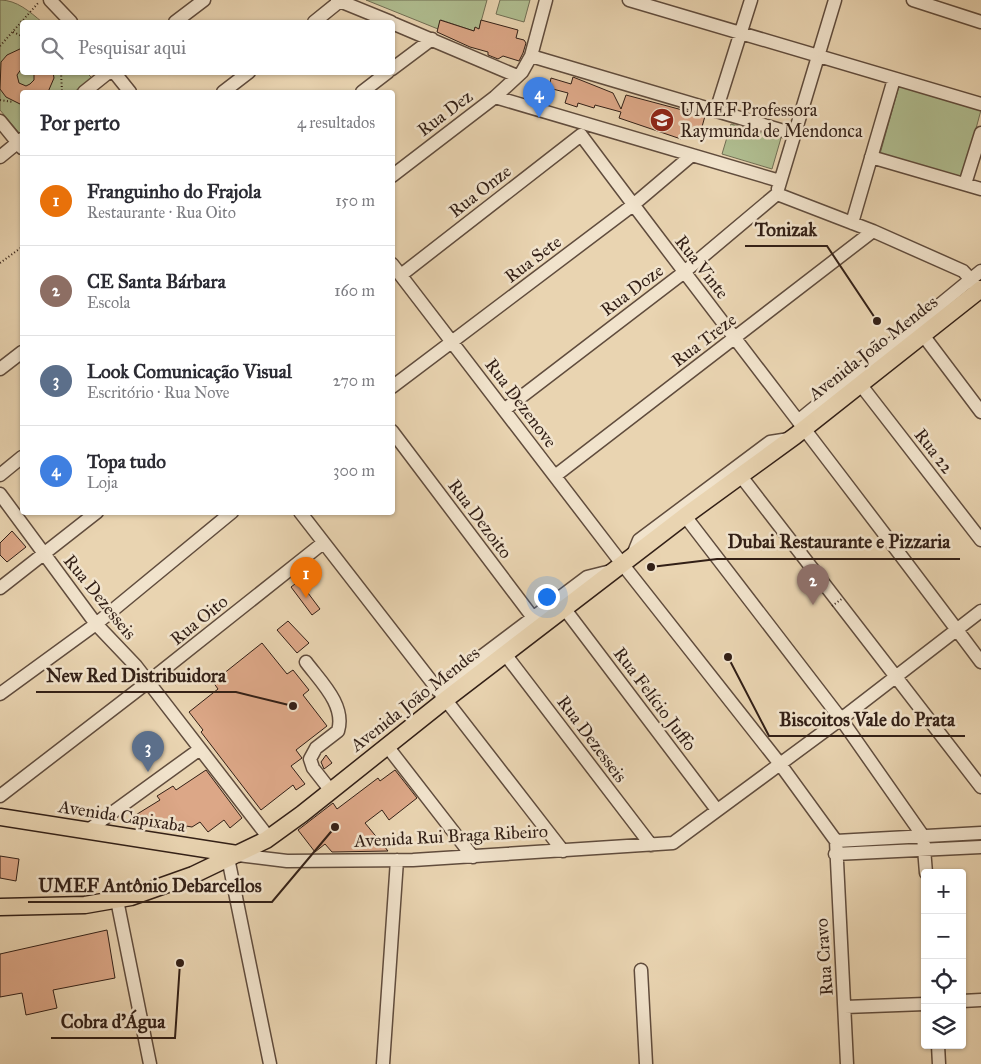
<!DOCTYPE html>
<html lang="pt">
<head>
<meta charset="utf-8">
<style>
  :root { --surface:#fff; --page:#f2f2f3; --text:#2b2b33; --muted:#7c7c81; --line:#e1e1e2; --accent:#0b8043 }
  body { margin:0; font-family:"IM FELL Great Primer",serif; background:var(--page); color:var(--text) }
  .controls { position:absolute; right:15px; bottom:15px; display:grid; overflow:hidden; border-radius:5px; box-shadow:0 1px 4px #0004 }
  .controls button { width:45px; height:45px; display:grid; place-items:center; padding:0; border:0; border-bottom:1px solid var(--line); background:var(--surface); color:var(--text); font:25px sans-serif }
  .you { position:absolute; left:546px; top:596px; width:18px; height:18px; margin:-12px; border:4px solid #fff; border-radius:50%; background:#1a73e8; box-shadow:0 0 0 8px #1a73e833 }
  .badge { display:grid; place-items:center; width:32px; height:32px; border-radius:50%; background:var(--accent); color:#fff; font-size:16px; font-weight:700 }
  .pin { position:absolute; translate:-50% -41px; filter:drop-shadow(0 1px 2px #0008) }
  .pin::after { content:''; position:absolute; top:26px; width:18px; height:15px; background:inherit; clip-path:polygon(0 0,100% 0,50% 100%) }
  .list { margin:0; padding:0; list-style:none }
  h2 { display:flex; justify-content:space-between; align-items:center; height:65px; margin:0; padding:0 20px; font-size:21px }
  h2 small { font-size:16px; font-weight:400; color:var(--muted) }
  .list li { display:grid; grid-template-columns:32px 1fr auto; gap:15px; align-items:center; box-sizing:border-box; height:90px; padding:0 20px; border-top:1px solid var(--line) }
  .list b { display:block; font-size:19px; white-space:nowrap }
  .list p { margin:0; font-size:16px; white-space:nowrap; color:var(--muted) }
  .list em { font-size:16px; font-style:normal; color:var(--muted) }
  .icon { flex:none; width:28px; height:28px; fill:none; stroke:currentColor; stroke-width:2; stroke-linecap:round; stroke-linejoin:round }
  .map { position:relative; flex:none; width:981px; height:1064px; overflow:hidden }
  .search { position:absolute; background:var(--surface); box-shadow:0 1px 4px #0004; left:20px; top:20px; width:375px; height:55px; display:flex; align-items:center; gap:12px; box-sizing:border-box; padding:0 18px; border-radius:5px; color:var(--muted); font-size:19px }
  .panel { position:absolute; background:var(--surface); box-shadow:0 1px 4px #0004; left:20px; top:90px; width:375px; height:425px; border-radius:5px }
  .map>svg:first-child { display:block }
</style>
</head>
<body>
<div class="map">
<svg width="981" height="1064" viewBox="0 0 981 1064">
  <rect width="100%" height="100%" fill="#e9d4b1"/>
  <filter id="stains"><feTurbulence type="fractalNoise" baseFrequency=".004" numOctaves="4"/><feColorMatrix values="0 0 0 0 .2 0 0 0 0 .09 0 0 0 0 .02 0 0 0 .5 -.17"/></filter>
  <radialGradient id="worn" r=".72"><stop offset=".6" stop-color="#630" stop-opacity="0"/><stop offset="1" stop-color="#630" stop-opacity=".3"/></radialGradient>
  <!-- green -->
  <path fill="#b0be91" stroke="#716e54" d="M0,0C17,0 30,12 42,22H22V72L87,73L92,78L74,92H22V132L20,134L0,110Z
    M366,0H487L479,29L475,28L474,31L441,20L438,29Z
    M500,0H530L524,22L496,14Z
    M899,86L981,110L963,177L880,154Z
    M731,124L781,138L772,169L722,154Z"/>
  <!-- building -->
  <path fill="#dca787" stroke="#321f16" d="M440,20L474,31L475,27L479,29L481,20L518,30L516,38L524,40L526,43L523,53L519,61L503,56L498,59L488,55V52L470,47L437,32Z
    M22,48V68L17,75L19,83L26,86L30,84L34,80V72H53L54,78L48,92H22V105L6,97L0,89L1,62L7,55Z
    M573,77L613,93L621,109L626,95L705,116L700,134L684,129L681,139L619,118L621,112L595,105L594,108L578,103L577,107L565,103L568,93L549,88L551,78L571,84Z
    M12,531L26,547L7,562L0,555V543Z
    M299,581L320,609L312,615L291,587Z
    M288,621L309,643L297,653L277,630Z
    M262,643L287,674L293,670L309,690L303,695L327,726L296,750L302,758L291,766L305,784L296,790L293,785L261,810L201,732L203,730L189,712L218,689L213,682Z
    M326,755L332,763L324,769L321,762Z
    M206,770L242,818L230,828L224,820L208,832L200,822L192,827L186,826L185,832L140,825L134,816L160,800L157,796L173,786L176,790Z
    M395,770L417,798L389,820L382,810L365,823L388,851L332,852L325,844L315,852L298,830L333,803L337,809L378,778L380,781Z
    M0,856L19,859L16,881L0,878Z
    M107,930L115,978L53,990L57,1008L26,1015L22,993L0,997V954Z"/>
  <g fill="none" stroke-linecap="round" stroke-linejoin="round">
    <!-- minor casing -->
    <g stroke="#604c3d" stroke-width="15">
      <path id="minor" d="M50,0L71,22
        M337,0L391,22
        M629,0L981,104
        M913,0L981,22
        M175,22L204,0
        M314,22L340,1
        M392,23L517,76
        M531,56L794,134
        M392,69L432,39
        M114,72L130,92
        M84,92L109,72
        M223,92L249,72
        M362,92L388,72
        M495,97L780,181
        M716,111L751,0
        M0,121L22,148
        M581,135C713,312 849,485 981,662
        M0,157L22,139
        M871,157L981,189
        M392,176L495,97L522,72L531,56L546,0
        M965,184L981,133
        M778,189L835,0
        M777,194L873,231L963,271L976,285
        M852,223L894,79
        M392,264L616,556L780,764L836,841L847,1064
        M401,275L581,135
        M923,335L981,412
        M0,369L22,352
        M860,384L981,540
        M392,387L633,205L692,155
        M504,410L683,273L777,194
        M798,421L981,271
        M392,431L540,627
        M0,475L22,457
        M740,475L981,787
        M555,476L873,231
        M0,494L96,624L136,666L269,838
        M300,512L563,851
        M685,516L841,719L923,836L926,873
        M632,557L639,540L770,442L789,439
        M0,588L97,512
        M564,608L717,810
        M505,654L651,845
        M306,662C320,681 346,705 338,731L316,748L310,759L313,768L331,791
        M437,690L587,577L611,571
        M0,694L96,624L232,512
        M387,746L473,857
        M0,796L148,682L323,543
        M87,831L200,749
        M836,841L981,833
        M227,853L270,1064
        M835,854L981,847
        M238,855L287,861L413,860L673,843L841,719L981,611
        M117,900L150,1064
        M641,970L646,1064
        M962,1001L981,1000
        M845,1007L925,1004
        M938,1045L939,1064
        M383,1064L397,860"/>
    </g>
    <!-- major casing -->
    <g stroke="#321f16" stroke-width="19">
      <path id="major" d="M0,817L237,854
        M0,907L85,905L131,897L193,875L266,840L302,814L445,700L685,516L795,436L981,289"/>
    </g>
    <!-- path -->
    <path stroke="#321f16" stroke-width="2" stroke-dasharray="1 2.5" stroke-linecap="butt" d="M13,32L22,36
      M0,46L39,2
      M61,72L62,92
      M0,100L13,102
      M0,263L22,247"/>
    <!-- minor -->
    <use href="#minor" stroke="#f1e3cc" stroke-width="12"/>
    <!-- major -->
    <use href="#major" stroke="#e9d4b1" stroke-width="16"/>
    <!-- path-bridge -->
    <path stroke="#321f16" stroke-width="2" stroke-dasharray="1 2.5" stroke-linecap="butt" d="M832,606L843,598"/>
  </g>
  <!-- icons -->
  <defs>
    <g id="school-disc" transform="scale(1.25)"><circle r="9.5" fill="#8f2418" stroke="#f1e3cc"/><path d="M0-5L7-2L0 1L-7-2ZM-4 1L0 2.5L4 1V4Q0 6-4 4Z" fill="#fff"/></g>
  </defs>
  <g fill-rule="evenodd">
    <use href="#school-disc" x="662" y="120"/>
  </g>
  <g text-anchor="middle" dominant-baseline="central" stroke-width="5" stroke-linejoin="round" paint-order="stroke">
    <!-- poi labels -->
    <g font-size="18" fill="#321f16" stroke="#f1e3cc" text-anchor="start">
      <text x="680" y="110">UMEF Professora<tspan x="680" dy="21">Raymunda de Mendonca</tspan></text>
    </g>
    <!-- street labels -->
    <g font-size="18" fill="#321f16" stroke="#f1e3cc">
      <text transform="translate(445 113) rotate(-37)">Rua Dez</text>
      <text transform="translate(480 191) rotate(-38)">Rua Onze</text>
      <text transform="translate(533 259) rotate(-37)">Rua Sete</text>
      <text transform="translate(702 267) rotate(52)">Rua Vinte</text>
      <text transform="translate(632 290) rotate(-37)">Rua Doze</text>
      <text transform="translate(704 340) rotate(-37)">Rua Treze</text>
      <text transform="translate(873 348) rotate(-38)">Avenida João Mendes</text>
      <text transform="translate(521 403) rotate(53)">Rua Dezenove</text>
      <text transform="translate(934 451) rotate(52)">Rua 22</text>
      <text transform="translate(480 519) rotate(53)">Rua Dezoito</text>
      <text transform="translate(100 597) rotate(51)">Rua Dezesseis</text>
      <text transform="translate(199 620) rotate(-39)">Rua Oito</text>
      <text transform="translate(415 699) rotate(-38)">Avenida João Mendes</text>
      <text transform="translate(655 699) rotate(53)">Rua Felício Juffo</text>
      <text transform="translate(592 739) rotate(53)">Rua Dezesseis</text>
      <text transform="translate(122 816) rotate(9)">Avenida Capixaba</text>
      <text transform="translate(451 836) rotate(-3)">Avenida Rui Braga Ribeiro</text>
      <text transform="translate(824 957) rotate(-94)">Rua Cravo</text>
    </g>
  </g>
  <!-- callouts -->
  <path fill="none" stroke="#321f16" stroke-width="2" d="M877 321L827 246H745M651 567L717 559H960M293 706L236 692H36M728 657L769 736H965M335 827L272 902H28M180 963L175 1038H51"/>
  <g fill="#321f16" stroke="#f1e3cc" stroke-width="2">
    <circle cx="877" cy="321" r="5"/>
    <circle cx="651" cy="567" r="5"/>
    <circle cx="293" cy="706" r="5"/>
    <circle cx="728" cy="657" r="5"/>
    <circle cx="335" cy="827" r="5"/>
    <circle cx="180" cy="963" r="5"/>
  </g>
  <g font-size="19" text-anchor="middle" font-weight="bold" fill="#321f16" stroke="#f1e3cc" stroke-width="5" stroke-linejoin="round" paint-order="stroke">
    <text x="786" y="236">Tonizak</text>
    <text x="839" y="548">Dubai Restaurante e Pizzaria</text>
    <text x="136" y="682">New Red Distribuidora</text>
    <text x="867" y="726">Biscoitos Vale do Prata</text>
    <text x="150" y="892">UMEF Antônio Debarcellos</text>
    <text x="113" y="1028">Cobra d'Água</text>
  </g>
  <rect width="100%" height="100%" filter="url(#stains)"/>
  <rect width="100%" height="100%" fill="url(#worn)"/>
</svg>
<div class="controls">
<button>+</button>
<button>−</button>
<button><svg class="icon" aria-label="locate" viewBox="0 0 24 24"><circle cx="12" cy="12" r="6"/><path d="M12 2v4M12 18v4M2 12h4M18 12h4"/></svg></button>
<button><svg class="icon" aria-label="layers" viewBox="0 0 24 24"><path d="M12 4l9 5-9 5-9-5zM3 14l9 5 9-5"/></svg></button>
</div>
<div class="you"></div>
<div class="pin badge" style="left:306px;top:598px;background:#e8710a">1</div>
<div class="pin badge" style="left:813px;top:605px;background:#8d6e63">2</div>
<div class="pin badge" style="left:148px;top:772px;background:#5c6f8a">3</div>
<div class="pin badge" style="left:539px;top:118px;background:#3f7fe0">4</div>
<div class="search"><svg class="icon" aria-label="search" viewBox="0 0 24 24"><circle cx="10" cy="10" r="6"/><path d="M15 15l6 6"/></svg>Pesquisar aqui</div>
<section class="panel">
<h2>Por perto<small>4 resultados</small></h2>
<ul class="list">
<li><span class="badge" style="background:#e8710a">1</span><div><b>Franguinho do Frajola</b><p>Restaurante · Rua Oito</p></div><em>150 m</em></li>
<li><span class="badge" style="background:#8d6e63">2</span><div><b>CE Santa Bárbara</b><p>Escola</p></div><em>160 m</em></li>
<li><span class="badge" style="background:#5c6f8a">3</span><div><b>Look Comunicação Visual</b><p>Escritório · Rua Nove</p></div><em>270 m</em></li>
<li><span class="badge" style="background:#3f7fe0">4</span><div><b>Topa tudo</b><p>Loja</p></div><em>300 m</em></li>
</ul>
</section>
</div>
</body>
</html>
